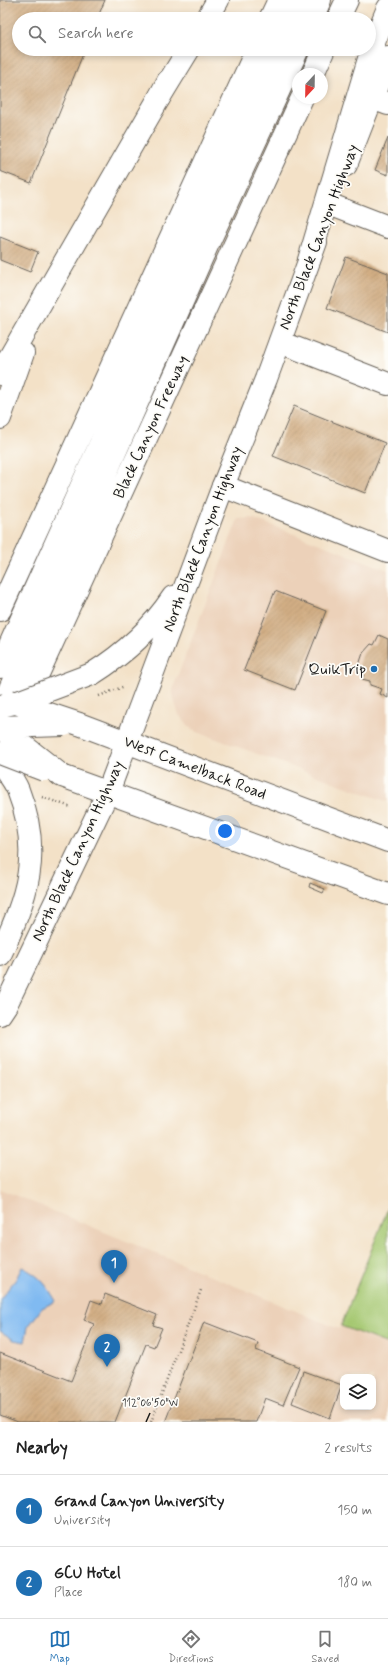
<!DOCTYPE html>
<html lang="en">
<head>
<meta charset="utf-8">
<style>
  :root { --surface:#fff; --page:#f2f2f2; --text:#222; --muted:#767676; --line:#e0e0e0; --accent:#1f6fb2 }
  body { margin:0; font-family:Mynerve,sans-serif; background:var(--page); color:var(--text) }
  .controls { position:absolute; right:12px; bottom:12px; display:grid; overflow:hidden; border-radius:8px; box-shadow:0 2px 6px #0003 }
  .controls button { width:36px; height:36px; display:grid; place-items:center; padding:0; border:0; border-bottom:1px solid var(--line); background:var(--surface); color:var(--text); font:20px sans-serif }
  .compass { position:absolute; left:292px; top:68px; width:36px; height:36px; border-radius:50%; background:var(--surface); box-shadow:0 2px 6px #0003; rotate:202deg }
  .you { position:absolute; left:225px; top:831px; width:14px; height:14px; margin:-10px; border:3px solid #fff; border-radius:50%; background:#1a73e8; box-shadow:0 0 0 6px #1a73e833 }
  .badge { display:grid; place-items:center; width:26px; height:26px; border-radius:50%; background:var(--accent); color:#fff; font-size:13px; font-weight:700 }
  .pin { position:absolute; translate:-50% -33px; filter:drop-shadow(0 1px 2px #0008) }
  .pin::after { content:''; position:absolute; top:21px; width:14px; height:12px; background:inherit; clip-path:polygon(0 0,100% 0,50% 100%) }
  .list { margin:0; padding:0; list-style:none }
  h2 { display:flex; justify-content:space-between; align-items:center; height:52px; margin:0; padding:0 16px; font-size:17px }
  h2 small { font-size:13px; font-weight:400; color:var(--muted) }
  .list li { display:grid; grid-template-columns:26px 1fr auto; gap:12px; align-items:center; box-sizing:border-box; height:72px; padding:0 16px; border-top:1px solid var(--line) }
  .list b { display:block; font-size:15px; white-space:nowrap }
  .list p { margin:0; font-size:13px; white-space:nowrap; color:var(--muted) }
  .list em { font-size:13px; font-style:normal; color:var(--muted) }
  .icon { flex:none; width:22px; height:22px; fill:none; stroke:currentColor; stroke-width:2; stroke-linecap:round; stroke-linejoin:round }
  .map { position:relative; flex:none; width:388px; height:1422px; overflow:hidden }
  .search { position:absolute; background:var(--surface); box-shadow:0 2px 6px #0003; left:12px; right:12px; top:12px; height:44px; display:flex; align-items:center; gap:10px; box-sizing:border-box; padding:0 14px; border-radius:22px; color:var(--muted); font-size:15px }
  .sheet { height:196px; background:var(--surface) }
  nav { display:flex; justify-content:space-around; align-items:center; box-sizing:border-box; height:56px; border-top:1px solid var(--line); background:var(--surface); font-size:11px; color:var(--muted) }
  nav a { display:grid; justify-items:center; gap:2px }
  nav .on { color:var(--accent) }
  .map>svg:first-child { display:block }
</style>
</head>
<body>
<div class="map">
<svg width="388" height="1422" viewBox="0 0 388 1422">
  <defs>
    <pattern id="building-hatch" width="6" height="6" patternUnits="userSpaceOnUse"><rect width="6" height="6" fill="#d2ae84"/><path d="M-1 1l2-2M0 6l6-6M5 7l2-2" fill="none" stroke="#b49571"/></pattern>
  </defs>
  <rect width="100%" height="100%" fill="#fdfcf7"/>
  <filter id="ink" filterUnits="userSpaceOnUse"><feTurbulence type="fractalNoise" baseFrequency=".025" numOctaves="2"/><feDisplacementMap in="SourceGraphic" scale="8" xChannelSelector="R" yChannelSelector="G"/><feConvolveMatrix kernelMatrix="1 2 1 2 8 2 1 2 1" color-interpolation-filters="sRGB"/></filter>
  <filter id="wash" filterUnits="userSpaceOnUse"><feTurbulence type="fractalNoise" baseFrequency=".012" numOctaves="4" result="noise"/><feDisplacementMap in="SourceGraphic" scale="16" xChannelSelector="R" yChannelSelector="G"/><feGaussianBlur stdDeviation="0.9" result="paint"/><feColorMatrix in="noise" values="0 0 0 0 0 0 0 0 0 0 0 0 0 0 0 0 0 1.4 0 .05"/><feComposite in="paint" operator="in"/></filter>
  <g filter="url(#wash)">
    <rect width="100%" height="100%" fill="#f3e1c7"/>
    <!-- built -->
    <path fill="#ecd1b9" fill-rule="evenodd" d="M252,518L388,570V802L192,730L179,715L172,694L176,680L238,519Z
      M0,1189L339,1329L388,1208V1422H0ZM343,1377H373V1407H343Z"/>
    <!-- grass -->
    <path fill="#a5c871" stroke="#607246" d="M388,1208V1344L341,1326Z"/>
    <!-- water -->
    <path fill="#80baf1" stroke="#4e6b86" d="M22,1267C40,1276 46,1284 56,1301L42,1308L28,1327L25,1342L14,1340L0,1331V1299L16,1279Z"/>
    <g id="blocks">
      <!-- building -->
      <path fill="url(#building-hatch)" d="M0,0H105L97,19H19V49H85L31,183L0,171Z
        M388,138V175L375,170Z
        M0,237L38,252L30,272L0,260Z
        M346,257L388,273V332L327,308Z
        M294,406L385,443L365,493L273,456Z
        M275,591L326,611L295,690L244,670Z
        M379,635L388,639V698L380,694L382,689L370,685V681L362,679L364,675L359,674V665L363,653L371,644L374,645Z
        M310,883L325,889L323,893L309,887Z
        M105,1294L157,1315L153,1325L162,1328L154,1347L146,1344L115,1422H18L0,1415V1353L71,1381L94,1324L84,1320L91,1300L102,1304Z
        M204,1322L258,1343L256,1350L299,1367L283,1405L265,1398L256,1422H165Z
        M303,1371L342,1385L330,1418L292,1403Z"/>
    </g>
  </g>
  <g filter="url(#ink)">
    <use href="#blocks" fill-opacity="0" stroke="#676158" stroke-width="1"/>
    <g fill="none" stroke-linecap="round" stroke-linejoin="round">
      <!-- minor casing -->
      <g stroke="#676158" stroke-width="24">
        <path id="minor" d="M372,98L388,104
          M331,205L388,227
          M280,342L388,384
          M223,486L388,551"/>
      </g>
      <!-- major casing -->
      <g stroke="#676158" stroke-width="24">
        <path id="major" d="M346,165L388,57
          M0,374L159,98L168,81
          M0,418L23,353
          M92,674C124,654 151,630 173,597
          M79,724L388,841
          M0,762C6,771 14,780 18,790C43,854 27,897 0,955
          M62,776L388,894
          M0,1014L6,1005L108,792L223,486L266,379L316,242"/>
      </g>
      <!-- highway casing -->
      <g stroke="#676158" stroke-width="24">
        <path id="highway" d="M207,19L218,0
          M270,19L279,0
          M292,19L301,0
          M312,19L320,0
          M338,19L347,0
          M313,74L324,49
          M159,98L189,49
          M309,260L374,42L388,8
          M0,610L257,49
          M0,667L278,49
          M0,711L206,248L298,49
          M21,711L302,98"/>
      </g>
      <!-- path -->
      <path stroke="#676158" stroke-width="2.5" stroke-dasharray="1 3" stroke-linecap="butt" d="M99,696L125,686
        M42,797L71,807
        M151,1422L201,1290"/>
      <!-- minor -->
      <use href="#minor" stroke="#fff" stroke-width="22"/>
      <!-- major -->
      <use href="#major" stroke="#fff" stroke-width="22"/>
      <!-- highway -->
      <use href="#highway" stroke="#fff" stroke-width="22"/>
      <!-- major-bridge casing -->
      <g stroke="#676158" stroke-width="24" stroke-linecap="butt">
        <path id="major-bridge" d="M10,701L79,724
          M0,706L15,703L92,674
          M0,727L62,776
          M0,727L64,725
          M0,753L44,770"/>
      </g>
      <!-- major-bridge -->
      <use href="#major-bridge" stroke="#fff" stroke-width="22"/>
    </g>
  </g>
  <!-- ticks -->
  <path fill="none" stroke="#1c1c1c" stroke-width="1.5" d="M146,1422L150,1413"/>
  <!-- markers -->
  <circle fill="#1f6fb2" stroke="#fdfcf7" stroke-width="1.5" cx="374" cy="669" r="4"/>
  <g text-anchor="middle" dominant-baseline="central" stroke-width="3.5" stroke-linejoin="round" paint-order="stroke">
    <!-- street labels -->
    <g font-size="16" fill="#1c1c1c" stroke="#fdfcf7">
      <text transform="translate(319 237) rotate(-69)">North Black Canyon Highway</text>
      <text transform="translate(151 427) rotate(-65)">Black Canyon Freeway</text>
      <text transform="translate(203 539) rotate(-69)">North Black Canyon Highway</text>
      <text transform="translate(195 768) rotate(21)">West Camelback Road</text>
      <text transform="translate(78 851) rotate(-65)">North Black Canyon Highway</text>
    </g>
    <!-- poi labels -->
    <g font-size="16" fill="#1c1c1c" stroke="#fdfcf7" text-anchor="end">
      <text x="366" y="669">QuikTrip</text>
    </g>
  </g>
  <g font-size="10" text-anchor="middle" fill="#1c1c1c" stroke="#fdfcf7" stroke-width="3.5" stroke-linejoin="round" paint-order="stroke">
    <text x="150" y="1406">112°06'50"W</text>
  </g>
</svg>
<div class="controls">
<button><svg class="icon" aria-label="layers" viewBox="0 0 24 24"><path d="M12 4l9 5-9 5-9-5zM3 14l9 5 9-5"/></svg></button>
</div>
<svg class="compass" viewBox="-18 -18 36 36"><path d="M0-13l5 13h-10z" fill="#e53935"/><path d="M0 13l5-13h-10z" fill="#767676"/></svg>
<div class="you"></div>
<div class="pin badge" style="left:114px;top:1283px">1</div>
<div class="pin badge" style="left:107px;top:1367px">2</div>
<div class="search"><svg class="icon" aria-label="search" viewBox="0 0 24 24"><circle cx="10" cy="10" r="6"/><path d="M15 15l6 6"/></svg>Search here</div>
</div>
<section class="sheet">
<h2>Nearby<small>2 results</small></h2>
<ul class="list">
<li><span class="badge">1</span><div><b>Grand Canyon University</b><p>University</p></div><em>150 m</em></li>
<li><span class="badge">2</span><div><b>GCU Hotel</b><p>Place</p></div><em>180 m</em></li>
</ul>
</section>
<nav>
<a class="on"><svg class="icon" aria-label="map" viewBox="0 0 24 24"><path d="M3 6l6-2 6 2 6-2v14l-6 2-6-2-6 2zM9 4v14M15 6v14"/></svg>Map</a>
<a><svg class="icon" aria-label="directions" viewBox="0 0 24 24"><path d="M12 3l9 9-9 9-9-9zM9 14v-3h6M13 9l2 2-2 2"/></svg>Directions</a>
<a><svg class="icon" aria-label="saved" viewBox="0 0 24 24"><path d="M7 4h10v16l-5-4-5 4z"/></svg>Saved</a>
</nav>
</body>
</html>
